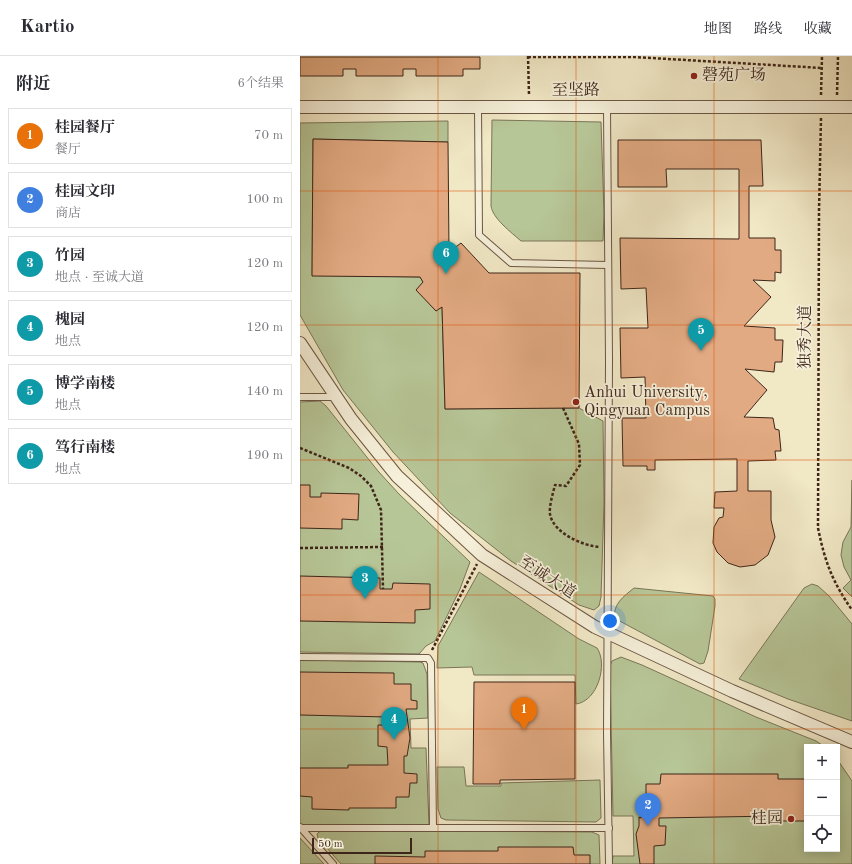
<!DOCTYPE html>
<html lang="zh">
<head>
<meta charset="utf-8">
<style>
  body { margin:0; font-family:"Old Standard TT","Noto Serif SC",serif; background:#f2f2f3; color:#2b2b33 }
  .controls { position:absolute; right:12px; bottom:12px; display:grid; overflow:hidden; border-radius:0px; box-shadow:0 2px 10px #0003 }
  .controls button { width:36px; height:36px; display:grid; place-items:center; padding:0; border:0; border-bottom:1px solid #e1e1e2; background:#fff; color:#2b2b33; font:20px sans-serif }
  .scale { position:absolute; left:12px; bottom:10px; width:100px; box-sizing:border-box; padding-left:4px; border:2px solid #3e2519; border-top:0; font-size:11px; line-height:14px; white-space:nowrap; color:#3e2519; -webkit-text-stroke:3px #f6f0da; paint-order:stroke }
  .you { position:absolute; left:310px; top:565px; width:14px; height:14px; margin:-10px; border:3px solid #fff; border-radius:50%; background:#1a73e8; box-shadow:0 0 0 6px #1a73e833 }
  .badge { display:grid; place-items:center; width:26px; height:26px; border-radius:50%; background:#8f2418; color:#fff; font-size:13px; font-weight:700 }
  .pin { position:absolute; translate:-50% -33px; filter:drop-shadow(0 1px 2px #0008) }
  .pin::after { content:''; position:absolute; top:21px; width:14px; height:12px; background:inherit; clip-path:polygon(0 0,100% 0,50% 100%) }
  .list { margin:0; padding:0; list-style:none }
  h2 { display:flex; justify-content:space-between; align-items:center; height:52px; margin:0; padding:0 16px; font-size:17px }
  h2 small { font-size:13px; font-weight:400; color:#7c7c81 }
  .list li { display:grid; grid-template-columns:26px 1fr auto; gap:12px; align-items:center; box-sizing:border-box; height:56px; margin:0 8px 8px; padding:0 8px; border:1px solid #e1e1e2; border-radius:0px }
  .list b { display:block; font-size:15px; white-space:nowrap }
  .list p { margin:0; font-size:13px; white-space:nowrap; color:#7c7c81 }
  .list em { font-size:13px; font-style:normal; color:#7c7c81 }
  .icon { flex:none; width:22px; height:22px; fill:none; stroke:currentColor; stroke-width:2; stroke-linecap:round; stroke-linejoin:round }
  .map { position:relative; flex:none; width:552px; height:808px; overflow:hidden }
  header { display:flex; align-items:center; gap:24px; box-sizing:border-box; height:56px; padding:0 20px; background:#fff; border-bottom:1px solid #e1e1e2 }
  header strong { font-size:19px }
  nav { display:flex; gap:22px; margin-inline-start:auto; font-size:14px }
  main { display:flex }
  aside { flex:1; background:#fff }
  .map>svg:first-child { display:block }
  .green { fill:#b7c697; stroke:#7a7658 }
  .building { fill:#e2aa82; stroke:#3e2519 }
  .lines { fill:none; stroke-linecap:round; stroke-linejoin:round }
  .service-casing { stroke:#6b5644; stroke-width:8 }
  .minor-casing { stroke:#6b5644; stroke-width:14 }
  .path { stroke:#3e2519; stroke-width:2.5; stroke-dasharray:3 2; stroke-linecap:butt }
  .service { stroke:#f6f0da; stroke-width:6 }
  .minor { stroke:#f6f0da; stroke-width:12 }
  .grid { fill:none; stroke:#e0560d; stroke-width:1; stroke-opacity:0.55 }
  .poi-dot { fill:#8f2418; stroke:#f6f0da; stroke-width:1.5 }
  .labels { text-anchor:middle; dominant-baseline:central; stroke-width:3.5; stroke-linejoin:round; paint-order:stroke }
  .poi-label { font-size:16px; fill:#3e2519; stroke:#f6f0da; text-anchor:start }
  .street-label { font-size:16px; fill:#3e2519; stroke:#f6f0da }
</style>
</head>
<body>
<header>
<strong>Kartio</strong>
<nav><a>地图</a><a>路线</a><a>收藏</a></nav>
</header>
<main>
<aside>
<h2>附近<small>6个结果</small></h2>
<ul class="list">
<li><span class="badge" style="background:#e8710a">1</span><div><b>桂园餐厅</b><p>餐厅</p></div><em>70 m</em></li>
<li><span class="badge" style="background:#3f7fe0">2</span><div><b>桂园文印</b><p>商店</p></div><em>100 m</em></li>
<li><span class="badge" style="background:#0f9aa8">3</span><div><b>竹园</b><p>地点 · 至诚大道</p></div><em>120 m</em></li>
<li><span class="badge" style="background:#0f9aa8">4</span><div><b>槐园</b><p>地点</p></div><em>120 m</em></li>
<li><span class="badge" style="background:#0f9aa8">5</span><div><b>博学南楼</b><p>地点</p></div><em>140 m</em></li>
<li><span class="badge" style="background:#0f9aa8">6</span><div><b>笃行南楼</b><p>地点</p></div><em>190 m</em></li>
</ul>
</aside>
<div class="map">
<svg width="552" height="808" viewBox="0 0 552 808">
  <rect width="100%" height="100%" fill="#f1e8c6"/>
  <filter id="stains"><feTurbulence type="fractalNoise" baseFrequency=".005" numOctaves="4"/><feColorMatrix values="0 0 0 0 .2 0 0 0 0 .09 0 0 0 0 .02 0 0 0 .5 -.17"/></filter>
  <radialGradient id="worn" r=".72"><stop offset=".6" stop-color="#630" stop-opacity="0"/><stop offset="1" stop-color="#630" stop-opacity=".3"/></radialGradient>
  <g class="green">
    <path d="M192,64L301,66L304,158L303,185H221C211,176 193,163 191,150Z"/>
    <path d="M148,65V86L13,83L12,219L120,221L123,226L117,234L136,255L142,251L145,353L279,352L303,365L304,447L301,541L299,550L294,554L279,549L211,505L150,457L93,396L43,334L0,259V67Z"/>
    <path d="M20,345L26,350L78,415L99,438L170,506L160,533L135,585L126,590L119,598L0,596V346Z"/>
    <path d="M552,424V541L543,532L551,524L544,511L541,499L543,486L551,471Z"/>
    <path d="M179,516L279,583L297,592C308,608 298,645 276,648L275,619H174L172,611L137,612L138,590Z"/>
    <path d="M512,528L518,530L529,540L552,568V665L488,643L439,623L504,532Z"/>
    <path d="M334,532L413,540L415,543V550L408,595L404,607L400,608L314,562C314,547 323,541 334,532Z"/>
    <path d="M321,601L342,609L456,661L516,685L525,691H507V793H537V703L552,725V808H312L313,800H334L333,760H313L310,610L312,605Z"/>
    <path d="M0,604L120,606L123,607L127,618L128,662L110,663L111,692H126L129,769H2L0,767Z"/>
    <path d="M137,711H164L166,730H201V727L300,724L301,762L296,766L146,764L141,762L138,753Z"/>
    <path d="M25,774L292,776L299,779L300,808H41L18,782L17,778L19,776Z"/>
    <path d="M0,782L24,808H0Z"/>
  </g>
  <g class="building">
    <path d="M0,1H180V13H163V20H116V13H103V20H56V13H43V20H0Z"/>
    <path d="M13,83L148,86L149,196L161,187L189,217H280L279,352L145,353L142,251L136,255L116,234L123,226L120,221L12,220Z"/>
    <path d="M318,84H461L463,130H449V182H475V194H481V217L475,216V225L453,224L471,241L444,270L475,272V284H483L482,306H475L474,316L445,313L467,334L444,361L473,362L475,373L479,374L481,395H475L476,404L448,405V435H471V464L475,481L468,499L455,509L440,511L428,507L417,496L413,487L414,471L419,462L423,461L424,452H414L415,436L437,435V403L355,404V414H347V410H323L322,362H346L345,321L321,322L320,272H348L346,232L321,233L320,182L439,183V113H366L367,131H318Z"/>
    <path d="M0,429H10V441H21V437L59,438L58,464L42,463V473L0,472Z"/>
    <path d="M0,520L80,522V533H92L93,527L130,528V553L115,554V567L0,565Z"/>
    <path d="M0,616L94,617V628H111V644L117,645V653H106L110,682L107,700H104V717L117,718V727H110L109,741H96V752H49V754L12,753V741L0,740V712H48V709H88L87,691L78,690V669H88V661L0,659Z"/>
    <path d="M174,626H275V723L200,724V728H173Z"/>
    <path d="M361,718H478V723H507V765H476V760L359,762V770H366L365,789L354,790V808H340L336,778L339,770V761L341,762V759L338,748L346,745V728H360Z"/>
    <path d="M198,791H273L274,799H290V808H75V800L125,801V795H198Z"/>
  </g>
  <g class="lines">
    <defs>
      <g id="service">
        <path d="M178,50L179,179L211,207L308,209"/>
        <path d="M307,51L309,304L307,676L309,808"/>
        <path d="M0,341H35"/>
        <path d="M0,601L128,602L131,607L133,772"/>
        <path d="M0,771L33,808"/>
        <path d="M1,772H309"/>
      </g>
      <g id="minor">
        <path d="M0,51H552"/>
        <path d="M0,287L51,363L97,420L182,499L295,571L432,635L552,686"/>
      </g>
    </defs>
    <use href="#service" class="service-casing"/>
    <use href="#minor" class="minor-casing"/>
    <g class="path">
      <path d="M228,0L229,39"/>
      <path d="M228,1H334L522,12"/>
      <path d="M521,39L522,0"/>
      <path d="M537,39L538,0"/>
      <path d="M521,62L519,155L518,472C525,506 532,525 552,554"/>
      <path d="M263,352L279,388L280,409L266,430L255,429C253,437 249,450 250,458C253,477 283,490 300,491"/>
      <path d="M0,392L49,412L61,420L71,430L81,454L83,533"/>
      <path d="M0,492L83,491"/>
      <path d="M132,594L177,508"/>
    </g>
    <use href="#service" class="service"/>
    <use href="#minor" class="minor"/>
  </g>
  <path class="grid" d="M138,0V808M276,0V808M414,0V808M0,135H552M0,269H552M0,404H552M0,539H552M0,673H552"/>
  <g class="poi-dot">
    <circle cx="394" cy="20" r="4"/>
    <circle cx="276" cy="346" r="4"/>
    <circle cx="491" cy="763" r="4"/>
  </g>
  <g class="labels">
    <g class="poi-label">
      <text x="402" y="20">磬苑广场</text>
      <text x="284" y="337">Anhui University,<tspan x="284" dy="18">Qingyuan Campus</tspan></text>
      <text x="483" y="763" text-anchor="end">桂园</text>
    </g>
    <g class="street-label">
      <text x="276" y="35">至坚路</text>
      <text transform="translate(506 281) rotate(-90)">独秀大道</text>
      <text transform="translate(247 522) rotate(33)">至诚大道</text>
    </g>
  </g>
  <rect width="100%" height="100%" filter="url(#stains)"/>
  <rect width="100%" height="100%" fill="url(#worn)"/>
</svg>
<div class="controls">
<button>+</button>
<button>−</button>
<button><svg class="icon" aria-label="locate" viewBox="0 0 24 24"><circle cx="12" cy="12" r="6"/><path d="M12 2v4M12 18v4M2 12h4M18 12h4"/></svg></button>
</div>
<div class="scale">50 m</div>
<div class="you"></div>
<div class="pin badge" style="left:224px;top:674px;background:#e8710a">1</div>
<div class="pin badge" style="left:348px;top:770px;background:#3f7fe0">2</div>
<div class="pin badge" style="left:65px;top:543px;background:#0f9aa8">3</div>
<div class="pin badge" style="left:94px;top:684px;background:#0f9aa8">4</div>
<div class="pin badge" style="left:401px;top:295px;background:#0f9aa8">5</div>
<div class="pin badge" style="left:146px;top:218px;background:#0f9aa8">6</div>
</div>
</main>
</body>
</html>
